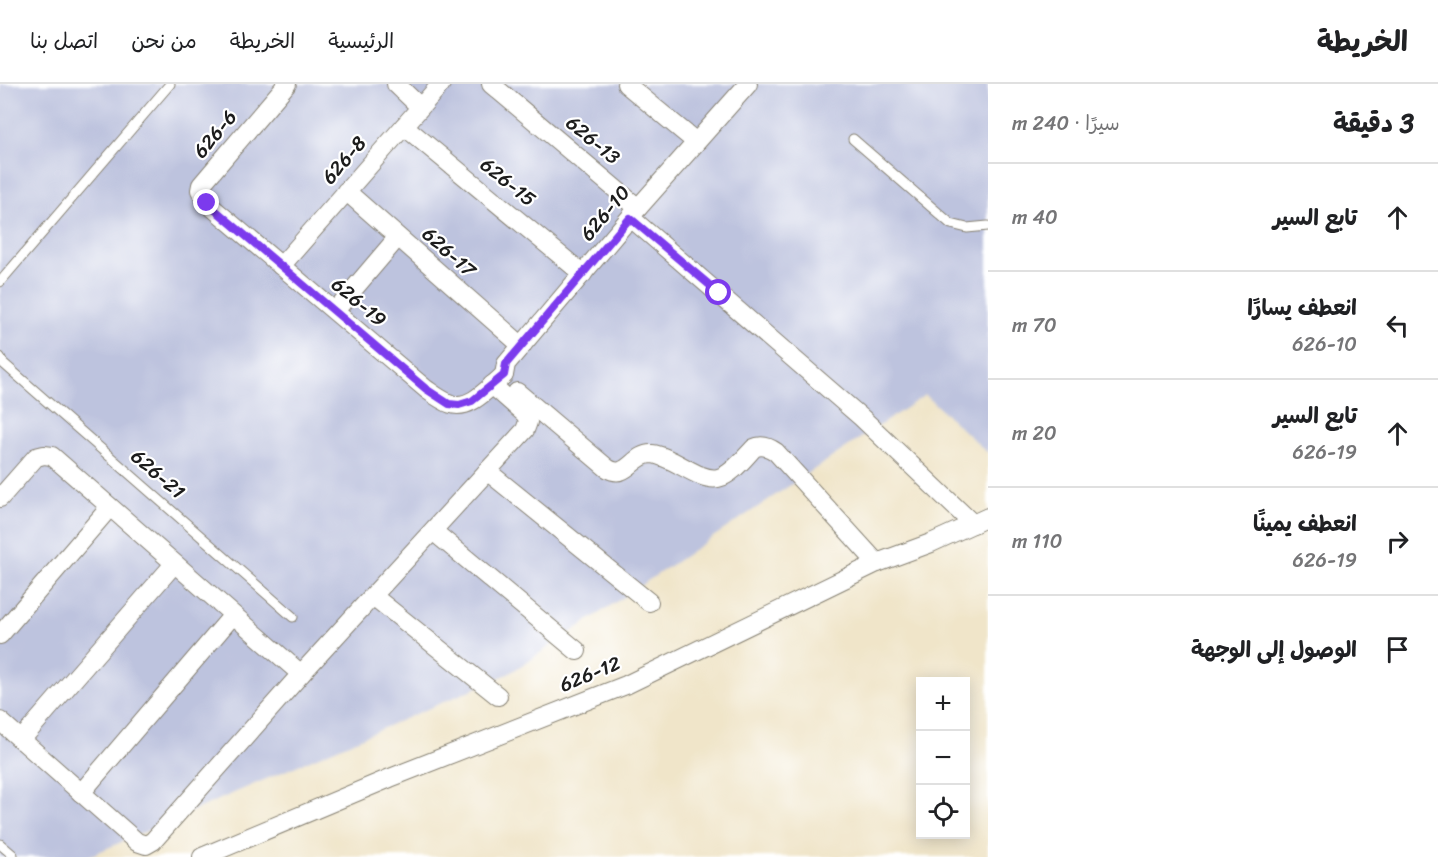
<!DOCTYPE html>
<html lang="ar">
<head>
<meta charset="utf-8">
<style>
  body { margin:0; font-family:Sriracha,"Playpen Sans Arabic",sans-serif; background:#f2f2f2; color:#202124; direction:rtl }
  .controls { position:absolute; right:18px; bottom:18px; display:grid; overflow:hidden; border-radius:0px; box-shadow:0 3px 15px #0003 }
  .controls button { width:54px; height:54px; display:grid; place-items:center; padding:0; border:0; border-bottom:2px solid #e0e0e0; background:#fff; color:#202124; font:30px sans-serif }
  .stop { position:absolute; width:18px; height:18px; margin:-14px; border:4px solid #7c3aed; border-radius:50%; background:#fff }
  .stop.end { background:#7c3aed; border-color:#fff; box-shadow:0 2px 6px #0008 }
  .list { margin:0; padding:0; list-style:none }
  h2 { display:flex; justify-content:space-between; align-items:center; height:78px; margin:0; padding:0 24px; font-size:26px }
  h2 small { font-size:20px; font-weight:400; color:#757577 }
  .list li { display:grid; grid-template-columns:39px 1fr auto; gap:18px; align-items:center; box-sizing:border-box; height:108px; padding:0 24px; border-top:2px solid #e0e0e0 }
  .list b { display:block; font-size:22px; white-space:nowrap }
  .list p { margin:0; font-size:20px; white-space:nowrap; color:#757577 }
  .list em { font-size:20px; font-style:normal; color:#757577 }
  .icon { flex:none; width:33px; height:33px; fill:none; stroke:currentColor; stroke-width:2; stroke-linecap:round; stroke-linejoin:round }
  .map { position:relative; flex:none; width:988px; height:773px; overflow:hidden; direction:ltr }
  header { display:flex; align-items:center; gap:36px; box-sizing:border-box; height:84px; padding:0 30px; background:#fff; border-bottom:2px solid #e0e0e0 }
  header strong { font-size:28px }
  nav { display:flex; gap:33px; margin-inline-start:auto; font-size:21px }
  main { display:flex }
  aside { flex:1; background:#fff }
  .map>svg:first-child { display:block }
  .industrial { fill:#bdc3de }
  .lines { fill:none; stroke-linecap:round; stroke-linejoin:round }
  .lane-casing { stroke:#868072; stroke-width:11 }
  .street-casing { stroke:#868072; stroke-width:20 }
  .lane { stroke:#fff; stroke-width:9 }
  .street { stroke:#fff; stroke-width:18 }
  .route { stroke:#7c3aed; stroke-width:8 }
  .labels { text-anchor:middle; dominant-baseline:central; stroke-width:4.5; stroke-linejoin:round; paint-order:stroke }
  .street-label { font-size:20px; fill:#1c1c1c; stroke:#fff }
</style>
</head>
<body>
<header>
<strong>الخريطة</strong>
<nav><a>الرئيسية</a><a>الخريطة</a><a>من نحن</a><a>اتصل بنا</a></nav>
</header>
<main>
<aside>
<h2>3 دقيقة<small>سيرًا · 240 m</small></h2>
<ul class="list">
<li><svg class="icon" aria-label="ahead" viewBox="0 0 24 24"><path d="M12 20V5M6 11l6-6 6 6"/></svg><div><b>تابع السير</b></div><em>40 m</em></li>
<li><svg class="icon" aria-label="left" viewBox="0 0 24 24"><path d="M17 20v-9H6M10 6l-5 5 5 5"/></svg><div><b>انعطف يسارًا</b><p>626-10</p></div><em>70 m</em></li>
<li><svg class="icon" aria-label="ahead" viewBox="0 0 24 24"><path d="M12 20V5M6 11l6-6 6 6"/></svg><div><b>تابع السير</b><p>626-19</p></div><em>20 m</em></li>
<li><svg class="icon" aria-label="right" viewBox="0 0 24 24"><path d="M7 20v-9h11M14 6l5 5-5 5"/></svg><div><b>انعطف يمينًا</b><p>626-19</p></div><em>110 m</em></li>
<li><svg class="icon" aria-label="arrive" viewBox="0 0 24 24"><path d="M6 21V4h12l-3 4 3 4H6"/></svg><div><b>الوصول إلى الوجهة</b></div></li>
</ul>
</aside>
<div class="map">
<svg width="988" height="773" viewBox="0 0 988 773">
  <rect width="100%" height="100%" fill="#fff"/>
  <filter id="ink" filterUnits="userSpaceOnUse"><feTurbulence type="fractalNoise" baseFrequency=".0167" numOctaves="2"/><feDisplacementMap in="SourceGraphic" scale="12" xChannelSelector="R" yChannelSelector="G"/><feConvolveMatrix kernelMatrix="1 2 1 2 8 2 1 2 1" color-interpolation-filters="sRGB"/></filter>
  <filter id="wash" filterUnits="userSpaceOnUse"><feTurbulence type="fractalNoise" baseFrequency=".008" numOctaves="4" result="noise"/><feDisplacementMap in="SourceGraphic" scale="24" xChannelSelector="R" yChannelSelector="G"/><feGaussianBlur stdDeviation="1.35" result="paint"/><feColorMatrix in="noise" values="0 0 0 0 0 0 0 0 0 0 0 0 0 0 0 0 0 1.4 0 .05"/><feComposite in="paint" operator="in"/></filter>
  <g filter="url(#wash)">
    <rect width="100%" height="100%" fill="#f0e5c9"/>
    <path class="industrial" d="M0,0H988V369L925,311L510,589L87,773H0Z"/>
  </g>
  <g filter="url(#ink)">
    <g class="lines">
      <defs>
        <g id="lane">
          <path d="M853,55L951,140L967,144L988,142"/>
          <path d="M0,198L170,0"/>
          <path d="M0,273L3,279L293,533"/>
          <path d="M0,760L13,771"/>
        </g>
        <g id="street">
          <path d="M287,0L201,101L200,106L207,119L426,305C433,310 442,317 451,320C471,326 489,303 504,291"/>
          <path d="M396,0L420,23"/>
          <path d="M491,0L638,124"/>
          <path d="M626,0L696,58"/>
          <path d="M404,42L583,190"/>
          <path d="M346,107L522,262"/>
          <path d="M631,134L862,334L973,440"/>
          <path d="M281,182L441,0"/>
          <path d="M335,227L398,153"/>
          <path d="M504,291L506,280L638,124L748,0"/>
          <path d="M517,308L607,384C627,397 633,369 652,370C673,372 699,398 718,394C732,391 745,373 754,364C762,360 769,363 776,368L877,479"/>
          <path d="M487,387L649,518"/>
          <path d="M0,414L36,373L44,371L52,372L301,590"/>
          <path d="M433,447L577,567"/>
          <path d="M373,512L498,612"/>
          <path d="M0,551L110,423"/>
          <path d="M0,637L137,758L146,761L153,757L301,590L525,346L528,338L526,331L492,301"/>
          <path d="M21,656L174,480"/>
          <path d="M81,709L233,531"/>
          <path d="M202,773L390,694L626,601L877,479L931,459L988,433"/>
        </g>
      </defs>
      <use href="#lane" class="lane-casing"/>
      <use href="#street" class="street-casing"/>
      <use href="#lane" class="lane"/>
      <use href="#street" class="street"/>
    </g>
  </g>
  <g class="lines" filter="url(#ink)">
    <path class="route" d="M207,119L426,305L449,320L459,321L472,317L504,291L506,280L630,134L719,209"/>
  </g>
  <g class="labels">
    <g class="street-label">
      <text transform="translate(215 50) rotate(-50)">626-6</text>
      <text transform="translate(593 56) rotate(40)">626-13</text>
      <text transform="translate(344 76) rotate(-49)">626-8</text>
      <text transform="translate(508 98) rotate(39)">626-15</text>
      <text transform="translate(605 129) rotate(-50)">626-10</text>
      <text transform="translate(449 168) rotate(42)">626-17</text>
      <text transform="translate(359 218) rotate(40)">626-19</text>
      <text transform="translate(158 390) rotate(41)">626-21</text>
      <text transform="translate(590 590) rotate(-22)">626-12</text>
    </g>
  </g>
</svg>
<div class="controls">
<button>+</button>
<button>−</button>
<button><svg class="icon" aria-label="locate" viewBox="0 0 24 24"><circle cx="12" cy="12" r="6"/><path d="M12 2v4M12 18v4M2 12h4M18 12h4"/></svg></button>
</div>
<div class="stop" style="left:719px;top:209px"></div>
<div class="stop end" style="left:207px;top:119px"></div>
</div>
</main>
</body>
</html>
